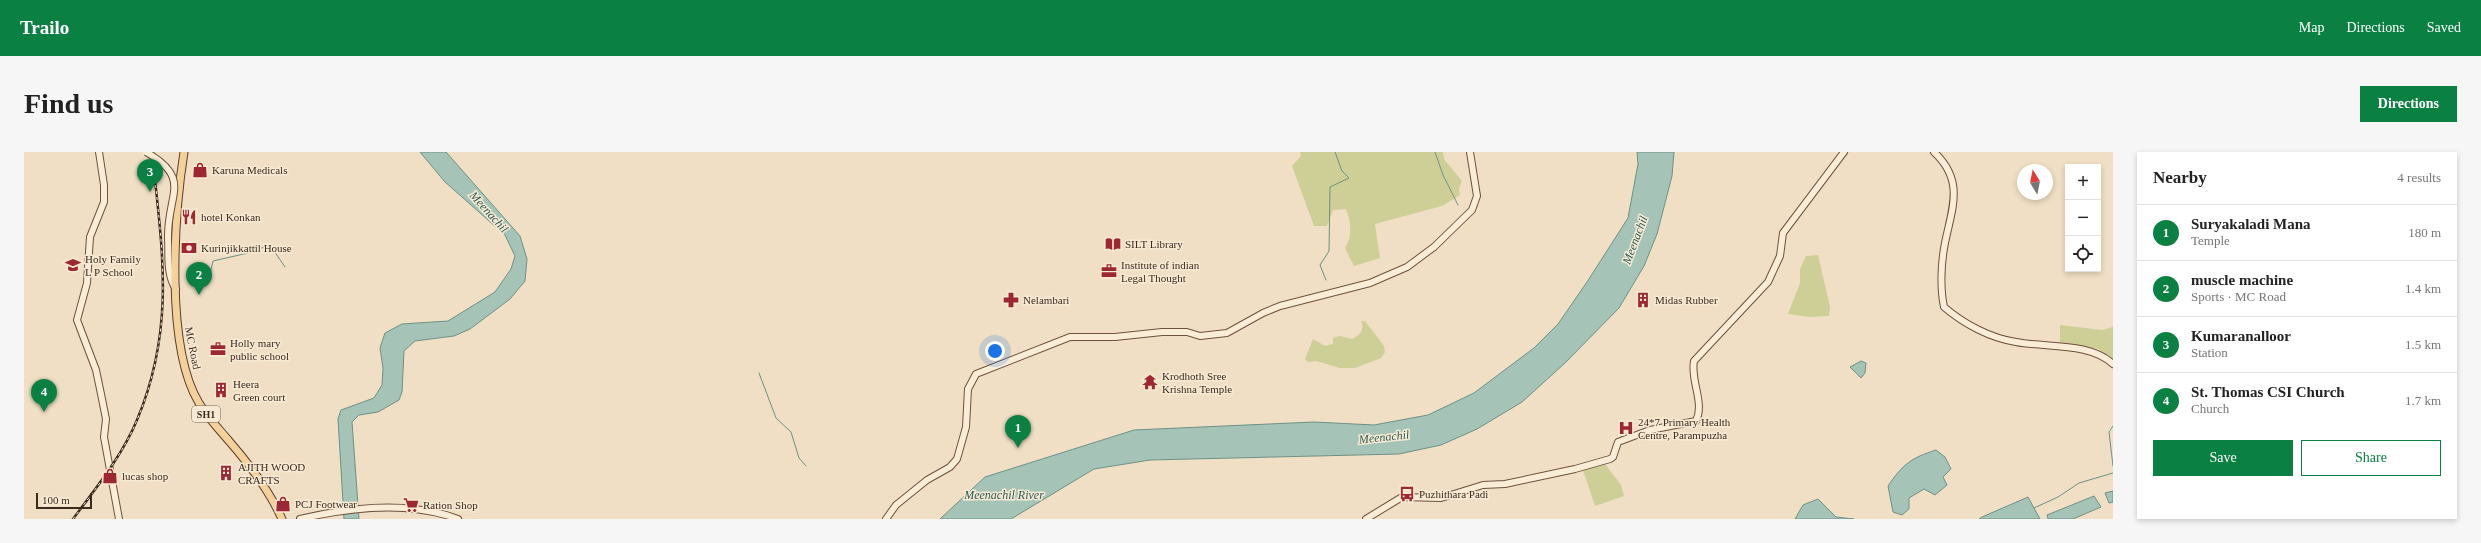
<!DOCTYPE html>
<html lang="en">
<head>
<meta charset="utf-8">
<style>
  body { margin:0; font-family:Georgia,serif; background:#f6f6f6; color:#222 }
  .controls { position:absolute; right:12px; top:12px; display:grid; overflow:hidden; border-radius:0px; box-shadow:0 2px 6px #0003 }
  .controls button { width:36px; height:36px; display:grid; place-items:center; padding:0; border:0; border-bottom:1px solid #e0e0e0; background:#fff; color:#222; font:20px sans-serif }
  .compass { position:absolute; left:1993px; top:12px; width:36px; height:36px; border-radius:50%; background:#fff; box-shadow:0 2px 6px #0003; rotate:350deg }
  .scale { position:absolute; left:12px; bottom:10px; width:56px; box-sizing:border-box; padding-left:4px; border:2px solid #3b2a1e; border-top:0; font-size:11px; line-height:14px; white-space:nowrap; color:#3b2a1e; -webkit-text-stroke:3px #f7ead4; paint-order:stroke }
  .you { position:absolute; left:971px; top:199px; width:14px; height:14px; margin:-10px; border:3px solid #fff; border-radius:50%; background:#1a73e8; box-shadow:0 0 0 6px #1a73e833 }
  .badge { display:grid; place-items:center; width:26px; height:26px; border-radius:50%; background:#0b8043; color:#fff; font-size:13px; font-weight:700 }
  .pin { position:absolute; translate:-50% -33px; filter:drop-shadow(0 1px 2px #0008) }
  .pin::after { content:''; position:absolute; top:21px; width:14px; height:12px; background:inherit; clip-path:polygon(0 0,100% 0,50% 100%) }
  .list { margin:0; padding:0; list-style:none }
  h2 { display:flex; justify-content:space-between; align-items:center; height:52px; margin:0; padding:0 16px; font-size:17px }
  h2 small { font-size:13px; font-weight:400; color:#767676 }
  .list li { display:grid; grid-template-columns:26px 1fr auto; gap:12px; align-items:center; box-sizing:border-box; height:56px; padding:0 16px; border-top:1px solid #e0e0e0 }
  .list b { display:block; font-size:15px; white-space:nowrap }
  .list p { margin:0; font-size:13px; white-space:nowrap; color:#767676 }
  .list em { font-size:13px; font-style:normal; color:#767676 }
  .actions { display:flex; gap:8px; padding:12px 16px }
  .actions a { flex:1; padding:9px 0; border:1px solid #0b8043; border-radius:0px; text-align:center; font-size:14px; color:#0b8043 }
  .actions .main { background:#0b8043; color:#fff }
  .icon { flex:none; width:22px; height:22px; fill:none; stroke:currentColor; stroke-width:2; stroke-linecap:round; stroke-linejoin:round }
  .map { position:relative; flex:none; width:2089px; height:367px; overflow:hidden; border-radius:0px }
  header { display:flex; align-items:center; gap:24px; box-sizing:border-box; height:56px; padding:0 20px; background:#0b8043; color:#fff }
  header strong { font-size:19px }
  nav { display:flex; gap:22px; margin-inline-start:auto; font-size:14px }
  .intro { display:flex; align-items:center; justify-content:space-between; box-sizing:border-box; height:96px; padding:0 24px }
  h1 { margin:0; font-size:28px }
  .button { padding:10px 18px; border-radius:0px; background:#0b8043; color:#fff; font-size:14px; font-weight:700 }
  main { display:flex; gap:24px; padding:0 24px }
  aside { flex:1; background:#fff; border-radius:0px; box-shadow:0 2px 6px #0003 }
  .map>svg:first-child { display:block }
  .green { fill:#cdcf97 }
  .water { fill:#a6c3b8; stroke:#6c9285 }
  .lines { fill:none; stroke-linecap:round; stroke-linejoin:round }
  .stream { stroke:#6c9285; stroke-width:1 }
  .secondary-casing { stroke:#6d513d; stroke-width:8 }
  .primary-casing { stroke:#593e2e; stroke-width:9 }
  .secondary { stroke:#faedd8; stroke-width:6 }
  .primary { stroke:#f4d19b; stroke-width:7 }
  .rail-casing { stroke:#3b2a1e; stroke-width:2.5 }
  .rail { stroke:#f7ead4; stroke-width:1; stroke-dasharray:3; stroke-linecap:butt }
  .secondary-bridge-casing { stroke:#6d513d; stroke-width:8; stroke-linecap:butt }
  .secondary-bridge { stroke:#faedd8; stroke-width:6 }
  .labels { text-anchor:middle; dominant-baseline:central; stroke-width:3; stroke-linejoin:round; paint-order:stroke }
  .shield { fill:#f7ead4; stroke:#736455; stroke-width:1 }
  .shield-label { font-size:10px; font-weight:bold; fill:#3b2a1e }
  .poi-label { font-size:11px; fill:#3b2a1e; stroke:#f7ead4; text-anchor:start }
  .street-label { font-size:11px; fill:#3b2a1e; stroke:#f7ead4 }
  .water-label { font-size:12px; font-style:italic; fill:#2d5b54; stroke:#f7ead4 }
</style>
</head>
<body>
<header>
<strong>Trailo</strong>
<nav><a>Map</a><a>Directions</a><a>Saved</a></nav>
</header>
<div class="intro"><h1>Find us</h1><a class="button">Directions</a></div>
<main>
<div class="map">
<svg width="2089" height="367" viewBox="0 0 2089 367">
  <rect width="100%" height="100%" fill="#f0dfc4"/>
  <g class="green">
    <path d="M1276,0H1419L1420,7L1438,29L1435,36L1436,43L1418,54L1351,72L1356,106L1330,114L1321,96C1329,83 1327,70 1322,57L1309,58L1303,74H1290L1268,14L1277,4Z"/>
    <path d="M1794,103L1806,155L1805,164L1785,165L1764,162L1776,131V117L1782,104Z"/>
    <path d="M1337,169H1341L1360,194L1361,200L1357,206L1331,216H1316L1292,209L1284,210L1281,207L1289,187L1301,194L1309,192V186L1316,184L1328,187C1336,183 1341,178 1337,169Z"/>
    <path d="M2036,173L2078,178L2089,175V207L2074,197L2036,191Z"/>
    <path d="M1581,312L1597,333L1600,344L1571,354L1559,318Z"/>
  </g>
  <g class="water">
    <path d="M396,0H422L496,84L503,107L501,129L486,147L446,177L430,184L391,189L380,199L378,240L375,248L354,260L335,263L328,270L335,367H320L314,267L317,258L350,246L358,233L359,216L356,196L361,181L378,172L424,169L471,140L487,117L491,104L481,83L421,30Z"/>
    <path d="M1613,0H1650L1648,24L1633,82L1620,114L1595,156L1541,211L1498,250L1453,277L1417,293L1375,302L1126,308L1070,317L987,367H916L961,325L1110,278L1290,270L1350,273L1404,263L1450,241L1510,196L1534,172L1563,130L1604,66L1614,12Z"/>
    <path d="M1837,209L1842,211L1841,221L1837,226L1826,215Z"/>
    <path d="M1912,298L1921,305L1927,317L1919,325L1923,333L1911,343L1900,337L1885,346V357L1878,363L1869,360L1864,334C1879,312 1887,306 1912,298Z"/>
    <path d="M2089,339V350L2085,351L2081,341Z"/>
    <path d="M2070,344L2077,355L2049,367H2024L2023,363Z"/>
    <path d="M2004,345L2016,367H1955L1958,365Z"/>
    <path d="M1794,347L1812,365L1830,367H1771L1779,353Z"/>
  </g>
  <g class="lines">
    <g class="stream">
      <path d="M1411,0L1419,23L1434,53"/>
      <path d="M1302,128L1296,113L1305,99L1306,35L1325,26L1318,19L1311,0"/>
      <path d="M182,130L185,127L189,109L224,101L246,93L261,115"/>
      <path d="M735,221L752,266L767,280L775,306L782,314"/>
      <path d="M2089,274L2085,280L2089,314"/>
      <path d="M2010,356L2034,345L2055,331L2089,321"/>
    </g>
    <defs>
      <g id="secondary">
        <path d="M75,0L80,33V50L66,85L63,131L53,168L72,218L77,242L82,267L80,285L95,367"/>
        <path d="M1910,0C1941,29 1928,56 1921,91C1917,111 1916,136 1920,155C1940,172 1966,186 1992,190C2023,196 2065,190 2089,212"/>
        <path d="M144,86C145,102 142,123 152,137"/>
        <path d="M276,367C326,355 384,348 434,367"/>
        <path d="M862,367L872,353L903,328L926,315L933,307L942,275L944,237L952,222L1046,185H1091L1138,180H1163L1176,184L1203,181L1239,161L1256,154L1346,131L1383,115L1410,95L1448,58L1453,44L1446,0"/>
        <path d="M1342,367L1378,345L1417,346L1459,333L1481,332L1551,317L1586,307L1589,305L1594,290L1626,278L1672,269C1681,251 1666,228 1670,209L1744,130L1756,104L1759,81L1820,0"/>
      </g>
      <path id="primary" d="M160,0C150,64 141,195 175,251C183,265 195,277 205,289C226,313 245,338 258,367"/>
    </defs>
    <use href="#secondary" class="secondary-casing"/>
    <use href="#primary" class="primary-casing"/>
    <use href="#secondary" class="secondary"/>
    <use href="#primary" class="primary"/>
    <defs>
      <path id="rail" d="M49,367C72,336 98,304 113,268C152,175 138,97 128,0"/>
    </defs>
    <use href="#rail" class="rail-casing"/>
    <use href="#rail" class="rail"/>
    <defs>
      <path id="secondary-bridge" d="M122,0C169,27 143,42 144,86"/>
    </defs>
    <use href="#secondary-bridge" class="secondary-bridge-casing"/>
    <use href="#secondary-bridge" class="secondary-bridge"/>
  </g>
  <defs>
    <symbol id="shop-bare" viewBox="-9 -9 18 18"><path d="M-5-2.5h2.3a2.7 3.5 0 0 1 5.4 0H5L5.5 6h-11ZM-1.5-2.5h3a1.5 2.3 0 0 0-3 0Z" fill="#9d2732" stroke="#f7ead4" stroke-width="2.5" paint-order="stroke"/></symbol>
    <symbol id="restaurant-bare" viewBox="-9 -9 18 18"><path d="M-5-6h1v4h1v-4h1v4h1v-4h1v5L-1.5 .5V6h-2V.5L-5-1ZM5-6V6H3V1.5H1.5Q1.5-4 5-6Z" fill="#9d2732" stroke="#f7ead4" stroke-width="2.5" paint-order="stroke"/></symbol>
    <symbol id="library-bare" viewBox="-9 -9 18 18"><path d="M-6-4Q-3-5.5-.7-3.5V5Q-3 3-6 4ZM6-4Q3-5.5 .7-3.5V5Q3 3 6 4Z" fill="#9d2732" stroke="#f7ead4" stroke-width="2.5" paint-order="stroke"/></symbol>
    <symbol id="bank-bare" viewBox="-9 -9 18 18"><path d="M-6-4H6V4H-6ZM0-2.3a2.3 2.3 0 1 0 0 4.6a2.3 2.3 0 1 0 0-4.6Z" fill="#9d2732" stroke="#f7ead4" stroke-width="2.5" paint-order="stroke"/></symbol>
    <symbol id="school-bare" viewBox="-9 -9 18 18"><path d="M0-5L7-2L0 1L-7-2ZM-4 1L0 2.5L4 1V4Q0 6-4 4Z" fill="#9d2732" stroke="#f7ead4" stroke-width="2.5" paint-order="stroke"/></symbol>
    <symbol id="office-bare" viewBox="-9 -9 18 18"><path d="M-6-3h4V-5.5h4V-3h4V5H-6ZM-1-4.5V-3h2v-1.5ZM-6 0V1H6V0Z" fill="#9d2732" stroke="#f7ead4" stroke-width="2.5" paint-order="stroke"/></symbol>
    <symbol id="pharmacy-bare" viewBox="-9 -9 18 18"><path d="M-2-6h4v4h4v4h-4v4h-4v-4h-4v-4h4Z" fill="#9d2732" stroke="#f7ead4" stroke-width="2.5" paint-order="stroke"/></symbol>
    <symbol id="building-bare" viewBox="-9 -9 18 18"><path d="M-4-6H4V6H1V3H-1V6H-4ZM-2.5-4.3h1.7v1.8h-1.7ZM.8-4.3h1.7v1.8H.8ZM-2.5-1h1.7V.8h-1.7ZM.8-1h1.7V.8H.8Z" fill="#9d2732" stroke="#f7ead4" stroke-width="2.5" paint-order="stroke"/></symbol>
    <symbol id="temple-bare" viewBox="-9 -9 18 18"><path d="M0-6L5-2H3V0L6.5 2.5H4V6H1.5V3h-3V6H-4V2.5H-6.5L-3 0V-2H-5Z" fill="#9d2732" stroke="#f7ead4" stroke-width="2.5" paint-order="stroke"/></symbol>
    <symbol id="hospital-bare" viewBox="-9 -9 18 18"><path d="M-5-5h3v3.5h4V-5h3V5h-3V1.5h-4V5h-3Z" fill="#9d2732" stroke="#f7ead4" stroke-width="2.5" paint-order="stroke"/></symbol>
    <symbol id="bus-bare" viewBox="-9 -9 18 18"><path d="M-5-6H5V4H4V6H2V4H-2V6H-4V4H-5ZM-3.5-4V0h7V-4ZM-3.5 1.2v1.5H-2V1.2ZM2 1.2v1.5H3.5V1.2Z" fill="#9d2732" stroke="#f7ead4" stroke-width="2.5" paint-order="stroke"/></symbol>
    <symbol id="supermarket-bare" viewBox="-9 -9 18 18"><path d="M-6-5.5h2.5l.6 2H6L4.5 2H-2.5L-4.4-4H-6ZM-1.5 3.2a1.3 1.3 0 1 0 .1 0ZM3 3.2a1.3 1.3 0 1 0 .1 0Z" fill="#9d2732" stroke="#f7ead4" stroke-width="2.5" paint-order="stroke"/></symbol>
  </defs>
  <g fill-rule="evenodd">
    <use href="#shop-bare" x="165" y="7" width="22" height="22"/>
    <use href="#restaurant-bare" x="154" y="54" width="22" height="22"/>
    <use href="#library-bare" x="1078" y="81" width="22" height="22"/>
    <use href="#bank-bare" x="154" y="85" width="22" height="22"/>
    <use href="#school-bare" x="38" y="102" width="22" height="22"/>
    <use href="#office-bare" x="1074" y="108" width="22" height="22"/>
    <use href="#pharmacy-bare" x="976" y="137" width="22" height="22"/>
    <use href="#building-bare" x="1608" y="137" width="22" height="22"/>
    <use href="#office-bare" x="183" y="186" width="22" height="22"/>
    <use href="#temple-bare" x="1115" y="219" width="22" height="22"/>
    <use href="#building-bare" x="186" y="227" width="22" height="22"/>
    <use href="#hospital-bare" x="1591" y="265" width="22" height="22"/>
    <use href="#building-bare" x="191" y="310" width="22" height="22"/>
    <use href="#shop-bare" x="75" y="313" width="22" height="22"/>
    <use href="#bus-bare" x="1372" y="331" width="22" height="22"/>
    <use href="#shop-bare" x="248" y="341" width="22" height="22"/>
    <use href="#supermarket-bare" x="376" y="342" width="22" height="22"/>
  </g>
  <g class="labels">
    <rect class="shield" x="168" y="254" width="28" height="16" rx="3"/>
    <g class="shield-label">
      <text x="182" y="262">SH1</text>
    </g>
    <g class="poi-label">
      <text x="188" y="18">Karuna Medicals</text>
      <text x="177" y="65">hotel Konkan</text>
      <text x="1101" y="92">SILT Library</text>
      <text x="177" y="96">Kurinjikkattil House</text>
      <text x="61" y="107">Holy Family<tspan x="61" dy="13">L P School</tspan></text>
      <text x="1097" y="113">Institute of indian<tspan x="1097" dy="13">Legal Thought</tspan></text>
      <text x="999" y="148">Nelambari</text>
      <text x="1631" y="148">Midas Rubber</text>
      <text x="206" y="191">Holly mary<tspan x="206" dy="13">public school</tspan></text>
      <text x="1138" y="224">Krodhoth Sree<tspan x="1138" dy="13">Krishna Temple</tspan></text>
      <text x="209" y="232">Heera<tspan x="209" dy="13">Green court</tspan></text>
      <text x="1614" y="270">24*7 Primary Health<tspan x="1614" dy="13">Centre, Parampuzha</tspan></text>
      <text x="214" y="315">AJITH WOOD<tspan x="214" dy="13">CRAFTS</tspan></text>
      <text x="98" y="324">lucas shop</text>
      <text x="1395" y="342">Puzhithara Padi</text>
      <text x="271" y="352">PCJ Footwear</text>
      <text x="399" y="353">Ration Shop</text>
    </g>
    <g class="street-label">
      <text transform="translate(169 196) rotate(79)">MC Road</text>
    </g>
    <g class="water-label">
      <text transform="translate(465 60) rotate(48)">Meenachil</text>
      <text transform="translate(1611 88) rotate(-69)">Meenachil</text>
      <text transform="translate(1360 285) rotate(-6)">Meenachil</text>
      <text x="980" y="343">Meenachil River</text>
    </g>
  </g>
</svg>
<div class="controls">
<button>+</button>
<button>−</button>
<button><svg class="icon" aria-label="locate" viewBox="0 0 24 24"><circle cx="12" cy="12" r="6"/><path d="M12 2v4M12 18v4M2 12h4M18 12h4"/></svg></button>
</div>
<svg class="compass" viewBox="-18 -18 36 36"><path d="M0-13l5 13h-10z" fill="#e53935"/><path d="M0 13l5-13h-10z" fill="#767676"/></svg>
<div class="scale">100 m</div>
<div class="you"></div>
<div class="pin badge" style="left:994px;top:296px">1</div>
<div class="pin badge" style="left:175px;top:143px">2</div>
<div class="pin badge" style="left:126px;top:40px">3</div>
<div class="pin badge" style="left:20px;top:260px">4</div>
</div>
<aside>
<h2>Nearby<small>4 results</small></h2>
<ul class="list">
<li><span class="badge">1</span><div><b>Suryakaladi Mana</b><p>Temple</p></div><em>180 m</em></li>
<li><span class="badge">2</span><div><b>muscle machine</b><p>Sports · MC Road</p></div><em>1.4 km</em></li>
<li><span class="badge">3</span><div><b>Kumaranalloor</b><p>Station</p></div><em>1.5 km</em></li>
<li><span class="badge">4</span><div><b>St. Thomas CSI Church</b><p>Church</p></div><em>1.7 km</em></li>
</ul>
<div class="actions"><a class="main">Save</a><a>Share</a></div>
</aside>
</main>
</body>
</html>
